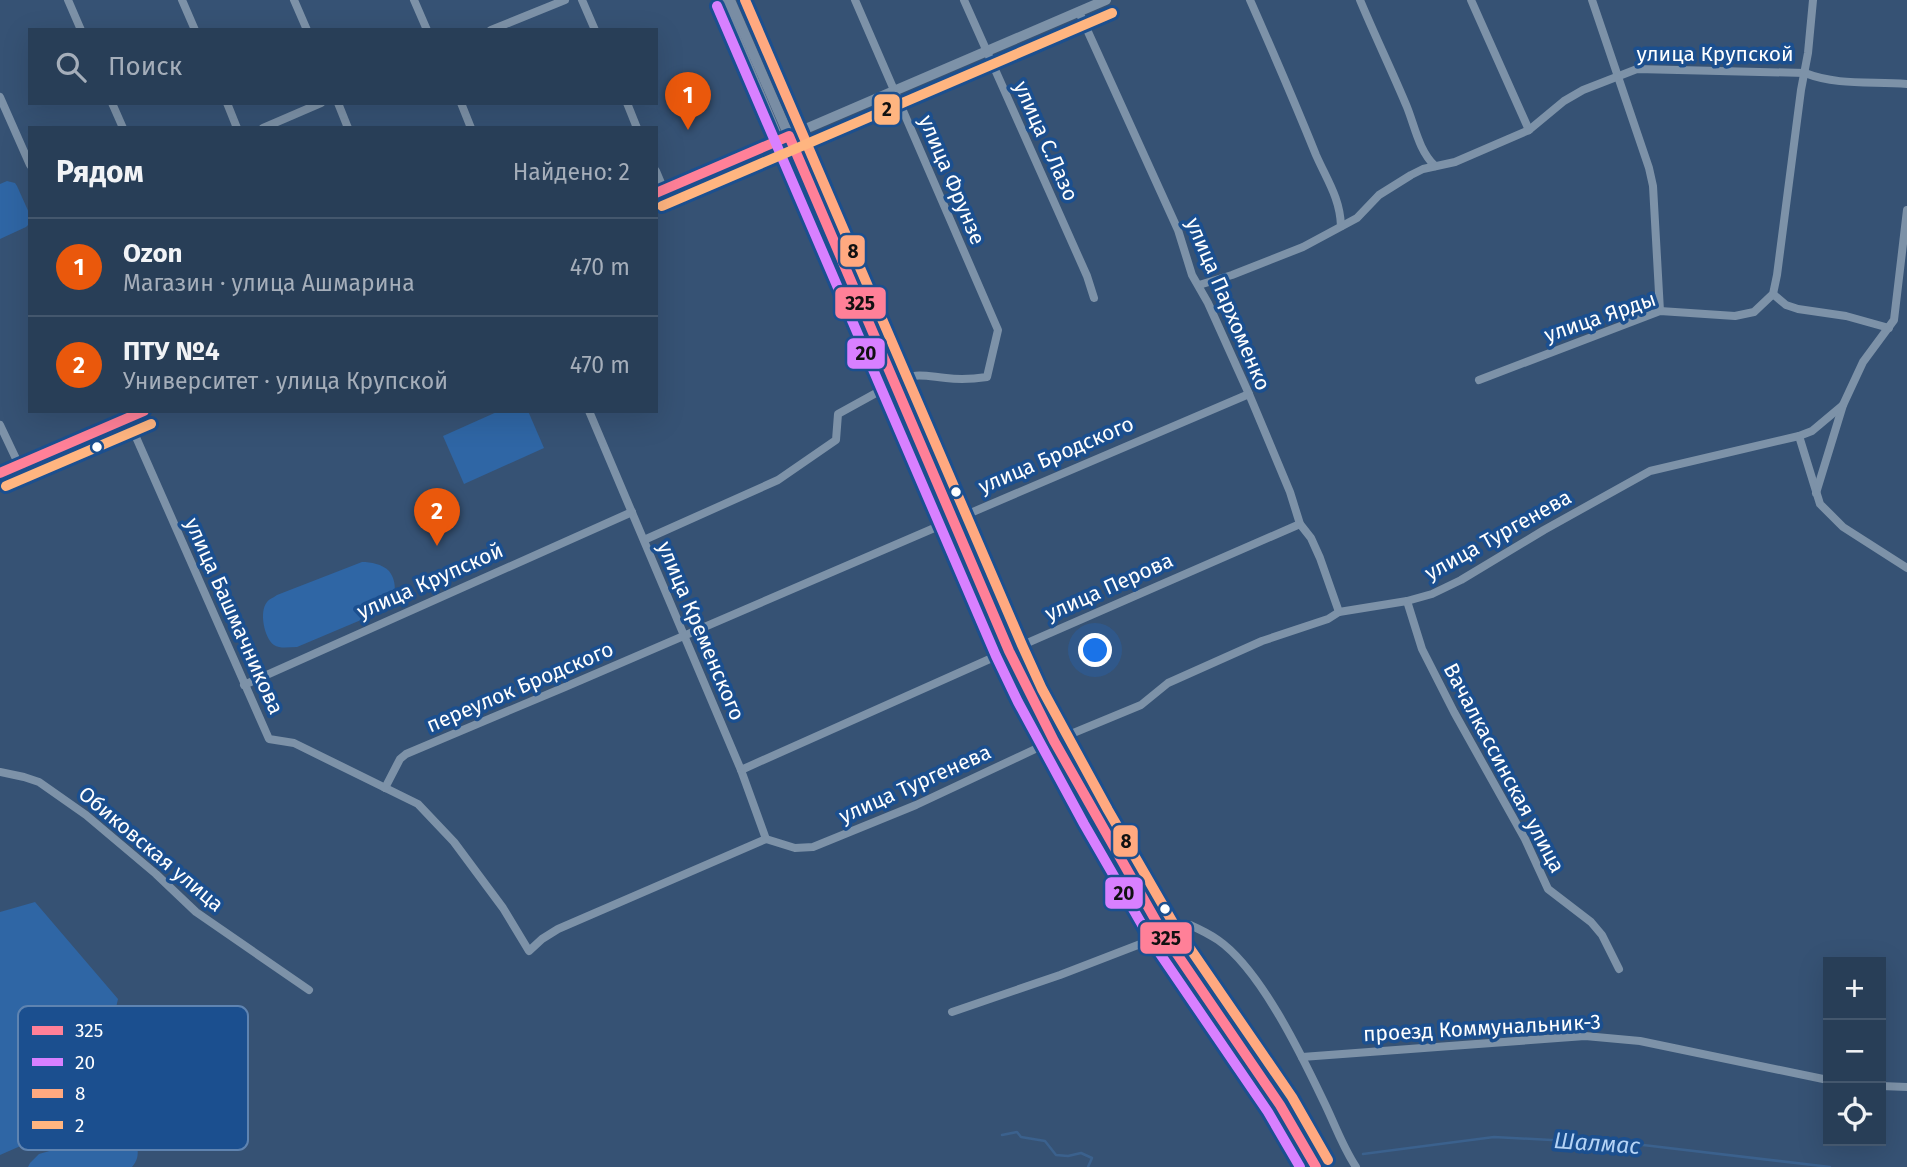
<!DOCTYPE html>
<html lang="ru">
<head>
<meta charset="utf-8">
<style>
  body { margin:0; font-family:"Fira Sans",sans-serif; background:#30455d; color:#f1f3f6 }
  .controls { position:absolute; right:21px; bottom:21px; display:grid; overflow:hidden; border-radius:0px; box-shadow:0 7px 28px #0002 }
  .controls button { width:63px; height:63px; display:grid; place-items:center; padding:0; border:0; border-bottom:2px solid #44576d; background:#283e57; color:#f1f3f6; font:35px sans-serif }
  .you { position:absolute; left:1096px; top:651px; width:24px; height:24px; margin:-18px; border:5px solid #fff; border-radius:50%; background:#1a73e8; box-shadow:0 0 0 10px #1a73e833 }
  .badge { display:grid; place-items:center; width:46px; height:46px; border-radius:50%; background:#ea580c; color:#fff; font-size:23px; font-weight:700 }
  .pin { position:absolute; translate:-50% -58px; filter:drop-shadow(0 2px 4px #0008) }
  .pin::after { content:''; position:absolute; top:37px; width:24px; height:21px; background:inherit; clip-path:polygon(0 0,100% 0,50% 100%) }
  .list { margin:0; padding:0; list-style:none }
  h2 { display:flex; justify-content:space-between; align-items:center; height:91px; margin:0; padding:0 28px; font-size:30px }
  h2 small { font-size:23px; font-weight:400; color:#a5aeba }
  .list li { display:grid; grid-template-columns:46px 1fr auto; gap:21px; align-items:center; box-sizing:border-box; height:98px; padding:0 28px; border-top:2px solid #44576d }
  .list b { display:block; font-size:26px; white-space:nowrap }
  .list p { margin:0; font-size:23px; white-space:nowrap; color:#a5aeba }
  .list em { font-size:23px; font-style:normal; color:#a5aeba }
  .icon { flex:none; width:38px; height:38px; fill:none; stroke:currentColor; stroke-width:2; stroke-linecap:round; stroke-linejoin:round }
  .map { position:relative; flex:none; width:1907px; height:1167px; overflow:hidden }
  .search { position:absolute; background:#283e57; box-shadow:0 7px 28px #0002; left:28px; top:28px; width:630px; height:77px; display:flex; align-items:center; gap:18px; box-sizing:border-box; padding:0 24px; border-radius:0px; color:#a5aeba; font-size:26px }
  .panel { position:absolute; background:#283e57; box-shadow:0 7px 28px #0002; left:28px; top:126px; width:630px; height:287px; border-radius:0px }
  .map>svg:first-child { display:block }
  .green { fill:#2f66a5 }
  .lines { fill:none; stroke-linecap:round; stroke-linejoin:round }
  .stream { stroke:#3b618d; stroke-width:2.5 }
  .minor { stroke:#7d92a8; stroke-width:8 }
  .tertiary { stroke:#7d92a8; stroke-width:10 }
  .secondary { stroke:#798da4; stroke-width:10 }
  .bus-1-casing { stroke:#1b4f8f; stroke-width:16 }
  .bus-2-casing { stroke:#1b4f8f; stroke-width:16 }
  .bus-3-casing { stroke:#1b4f8f; stroke-width:16 }
  .bus-4-casing { stroke:#1b4f8f; stroke-width:16 }
  .bus-1 { stroke:#ff8098; stroke-width:10 }
  .bus-2 { stroke:#d880ff; stroke-width:10 }
  .bus-3 { stroke:#ffa980; stroke-width:10 }
  .bus-4 { stroke:#ffb580; stroke-width:10 }
  .bus-dot { fill:#fff; stroke:#1b4f8f; stroke-width:2.5 }
  .labels { text-anchor:middle; dominant-baseline:central; stroke-width:7; stroke-linejoin:round; paint-order:stroke }
  .street-label { font-size:21px; fill:#fff; stroke:#1b4f8f }
  .water-label { font-size:23px; font-style:italic; fill:#b5d3f5; stroke:#1b4f8f }
  .key { fill:#1b4f8f; stroke:#5f84b1; stroke-width:2 }
  .key-label { font-size:19px; fill:#fff }
  .line-badge { stroke:#1b4f8f; stroke-width:2.5 }
  .pale-badge-label { font-size:19px; text-anchor:middle; font-weight:bold; fill:#111 }
</style>
</head>
<body>
<div class="map">
<svg width="1907" height="1167" viewBox="0 0 1907 1167">
  <rect width="100%" height="100%" fill="#365274"/>
  <g class="green">
    <path d="M7,181L15,183L17,186L30,215V223L26,227L0,239V184Z"/>
    <path d="M499,411H528L544,448L464,484L443,436Z"/>
    <path d="M362,562C371,562 382,564 389,571C398,582 396,599 387,609L297,647C289,647 280,649 274,645C264,638 259,611 267,602C269,599 273,598 277,595Z"/>
    <path d="M35,902L118,999L99,1082L130,1098L0,1155V912Z"/>
    <path d="M112,1133C116,1133 120,1132 124,1133C139,1138 142,1157 132,1167H28L30,1163L39,1154Z"/>
  </g>
  <g class="lines">
    <g class="stream">
      <path d="M1002,1135L1017,1132L1021,1137L1045,1141L1056,1155L1068,1156L1081,1153L1092,1158L1088,1167"/>
      <path d="M1363,1154L1494,1137L1643,1145L1830,1167"/>
    </g>
    <g class="minor">
      <path d="M68,0L81,30"/>
      <path d="M182,0L195,30"/>
      <path d="M294,0L307,30"/>
      <path d="M414,0L427,30"/>
      <path d="M582,0L595,30"/>
      <path d="M855,0L998,330L987,377C974,379 960,380 946,378C925,376 915,372 895,382"/>
      <path d="M964,0L1087,276L1094,298"/>
      <path d="M1250,0C1273,52 1295,103 1316,155C1327,180 1340,198 1341,226"/>
      <path d="M1360,0C1375,36 1392,71 1407,107C1415,127 1419,151 1435,166"/>
      <path d="M1471,0L1529,130"/>
      <path d="M1592,0L1649,168L1653,186L1660,311"/>
      <path d="M1079,12L1178,230L1192,275L1208,303L1249,394L1290,492L1300,524L1311,538L1320,558L1339,612"/>
      <path d="M491,30L565,0"/>
      <path d="M0,97L30,165"/>
      <path d="M112,103L123,128"/>
      <path d="M227,103L237,128"/>
      <path d="M338,103L348,128"/>
      <path d="M461,103L471,128"/>
      <path d="M627,103L637,128"/>
      <path d="M263,128L321,103"/>
      <path d="M656,171L664,190"/>
      <path d="M1199,285L1232,275L1303,247L1357,218L1379,195L1411,175L1423,169L1455,162L1529,130L1564,101L1583,90L1637,69L1805,73C1838,86 1872,81 1907,84"/>
      <path d="M1773,294L1786,305L1798,309L1846,316L1889,328"/>
      <path d="M1479,380L1660,311L1735,316L1754,312L1773,294L1777,275L1801,90L1808,53L1813,0"/>
      <path d="M589,411L741,770L766,839"/>
      <path d="M128,419L269,739L294,743L418,804L454,842L503,908L529,951L542,939L558,929L766,839"/>
      <path d="M0,425L19,465"/>
      <path d="M1799,436L1820,504L1843,527L1907,568"/>
      <path d="M1816,493L1843,405L1863,362L1894,320L1907,210"/>
      <path d="M954,520L1249,394"/>
      <path d="M644,540L778,480L836,440L838,414L887,387"/>
      <path d="M1407,601L1422,649L1454,712L1525,839L1548,889L1591,922L1602,935L1619,969"/>
      <path d="M1009,651L1300,524"/>
      <path d="M244,685L632,512"/>
      <path d="M1054,741L1141,705L1168,683L1262,641L1328,619L1339,612L1407,601L1432,594L1461,580L1544,530L1650,471L1799,436L1812,431L1843,405"/>
      <path d="M741,770L1001,654"/>
      <path d="M0,772L24,777L39,782L86,815L156,874L196,912L309,990"/>
      <path d="M385,788L400,759L406,754L565,687L946,523"/>
      <path d="M766,839L795,848L813,847L916,805L1046,744"/>
      <path d="M1164,935L1190,925C1199,929 1209,934 1218,940C1260,969 1301,1054 1323,1100C1334,1122 1342,1146 1356,1167"/>
      <path d="M952,1012L1060,975L1156,938"/>
      <path d="M1302,1057L1585,1036L1640,1041L1828,1080"/>
      <path d="M1881,1086L1907,1087"/>
    </g>
    <g class="tertiary">
      <path d="M1106,0L789,136L1009,651L1054,741L1164,935L1280,1105L1316,1167"/>
      <path d="M779,140L1022,699L1074,798L1156,938L1280,1123L1304,1167"/>
    </g>
    <g class="secondary">
      <path d="M720,0L779,140"/>
      <path d="M656,193L789,136L730,0"/>
      <path d="M0,473L145,411"/>
    </g>
    <defs>
      <g id="bus-1">
        <path d="M656,193L789,136L1009,651L1054,741L1164,935L1280,1105L1316,1167"/>
        <path d="M0,473L144,411"/>
      </g>
      <path id="bus-2" d="M717,6L996,656L1018,702L1084,824L1152,942L1268,1112L1300,1167"/>
      <path id="bus-3" d="M745,0L1022,645L1042,689L1108,810L1176,928L1292,1097L1328,1160"/>
      <g id="bus-4">
        <path d="M662,206L1112,13"/>
        <path d="M6,486L151,424"/>
      </g>
    </defs>
    <use href="#bus-1" class="bus-1-casing"/>
    <use href="#bus-2" class="bus-2-casing"/>
    <use href="#bus-3" class="bus-3-casing"/>
    <use href="#bus-4" class="bus-4-casing"/>
    <use href="#bus-1" class="bus-1"/>
    <use href="#bus-2" class="bus-2"/>
    <use href="#bus-3" class="bus-3"/>
    <use href="#bus-4" class="bus-4"/>
  </g>
  <g class="bus-dot">
    <circle cx="97" cy="447" r="6"/>
    <circle cx="956" cy="492" r="6"/>
    <circle cx="1165" cy="909" r="6"/>
  </g>
  <g class="labels">
    <g class="street-label">
      <text x="1715" y="54">улица Крупской</text>
      <text transform="translate(1046 141) rotate(66)">улица С.Лазо</text>
      <text transform="translate(952 180) rotate(67)">улица Фрунзе</text>
      <text transform="translate(1228 304) rotate(67)">улица Пархоменко</text>
      <text transform="translate(1600 317) rotate(-19)">улица Ярды</text>
      <text transform="translate(1056 455) rotate(-23)">улица Бродского</text>
      <text transform="translate(1498 535) rotate(-29)">улица Тургенева</text>
      <text transform="translate(430 581) rotate(-24)">улица Крупской</text>
      <text transform="translate(1109 587) rotate(-24)">улица Перова</text>
      <text transform="translate(234 616) rotate(66)">улица Башмачникова</text>
      <text transform="translate(701 631) rotate(67)">улица Кременского</text>
      <text transform="translate(520 687) rotate(-23)">переулок Бродского</text>
      <text transform="translate(1504 768) rotate(62)">Вачалкассинская улица</text>
      <text transform="translate(915 784) rotate(-24)">улица Тургенева</text>
      <text transform="translate(151 849) rotate(40)">Обиковская улица</text>
      <text transform="translate(1482 1028) rotate(-3)">проезд Коммунальник-3</text>
    </g>
    <g class="water-label">
      <text transform="translate(1597 1143) rotate(4)">Шалмас</text>
    </g>
  </g>
  <rect x="18" y="1006" width="230" height="144" rx="10" class="key"/>
  <rect x="32" y="1026" width="31" height="9" fill="#ff8098"/>
  <rect x="32" y="1058" width="31" height="8" fill="#d880ff"/>
  <rect x="32" y="1089" width="31" height="9" fill="#ffa980"/>
  <rect x="32" y="1121" width="31" height="8" fill="#ffb580"/>
  <g class="key-label">
    <text x="75" y="1037">325</text>
    <text x="75" y="1069">20</text>
    <text x="75" y="1100">8</text>
    <text x="75" y="1132">2</text>
  </g>
  <g class="line-badge">
    <rect x="873" y="93" width="28" height="33" rx="7" fill="#ffb580"/>
    <rect x="839" y="234" width="27" height="34" rx="7" fill="#ffa980"/>
    <rect x="834" y="286" width="53" height="34" rx="7" fill="#ff8098"/>
    <rect x="846" y="337" width="40" height="33" rx="7" fill="#d880ff"/>
    <rect x="1112" y="824" width="27" height="34" rx="7" fill="#ffa980"/>
    <rect x="1104" y="876" width="40" height="34" rx="7" fill="#d880ff"/>
    <rect x="1139" y="921" width="54" height="34" rx="7" fill="#ff8098"/>
  </g>
  <g class="pale-badge-label">
    <text x="887" y="116">2</text>
    <text x="853" y="258">8</text>
    <text x="860" y="310">325</text>
    <text x="866" y="360">20</text>
    <text x="1126" y="848">8</text>
    <text x="1124" y="900">20</text>
    <text x="1166" y="945">325</text>
  </g>
</svg>
<div class="controls">
<button>+</button>
<button>−</button>
<button><svg class="icon" aria-label="locate" viewBox="0 0 24 24"><circle cx="12" cy="12" r="6"/><path d="M12 2v4M12 18v4M2 12h4M18 12h4"/></svg></button>
</div>
<div class="you"></div>
<div class="pin badge" style="left:688px;top:130px">1</div>
<div class="pin badge" style="left:437px;top:546px">2</div>
<div class="search"><svg class="icon" aria-label="search" viewBox="0 0 24 24"><circle cx="10" cy="10" r="6"/><path d="M15 15l6 6"/></svg>Поиск</div>
<section class="panel">
<h2>Рядом<small>Найдено: 2</small></h2>
<ul class="list">
<li><span class="badge">1</span><div><b>Ozon</b><p>Магазин · улица Ашмарина</p></div><em>470 m</em></li>
<li><span class="badge">2</span><div><b>ПТУ №4</b><p>Университет · улица Крупской</p></div><em>470 m</em></li>
</ul>
</section>
</div>
</body>
</html>
